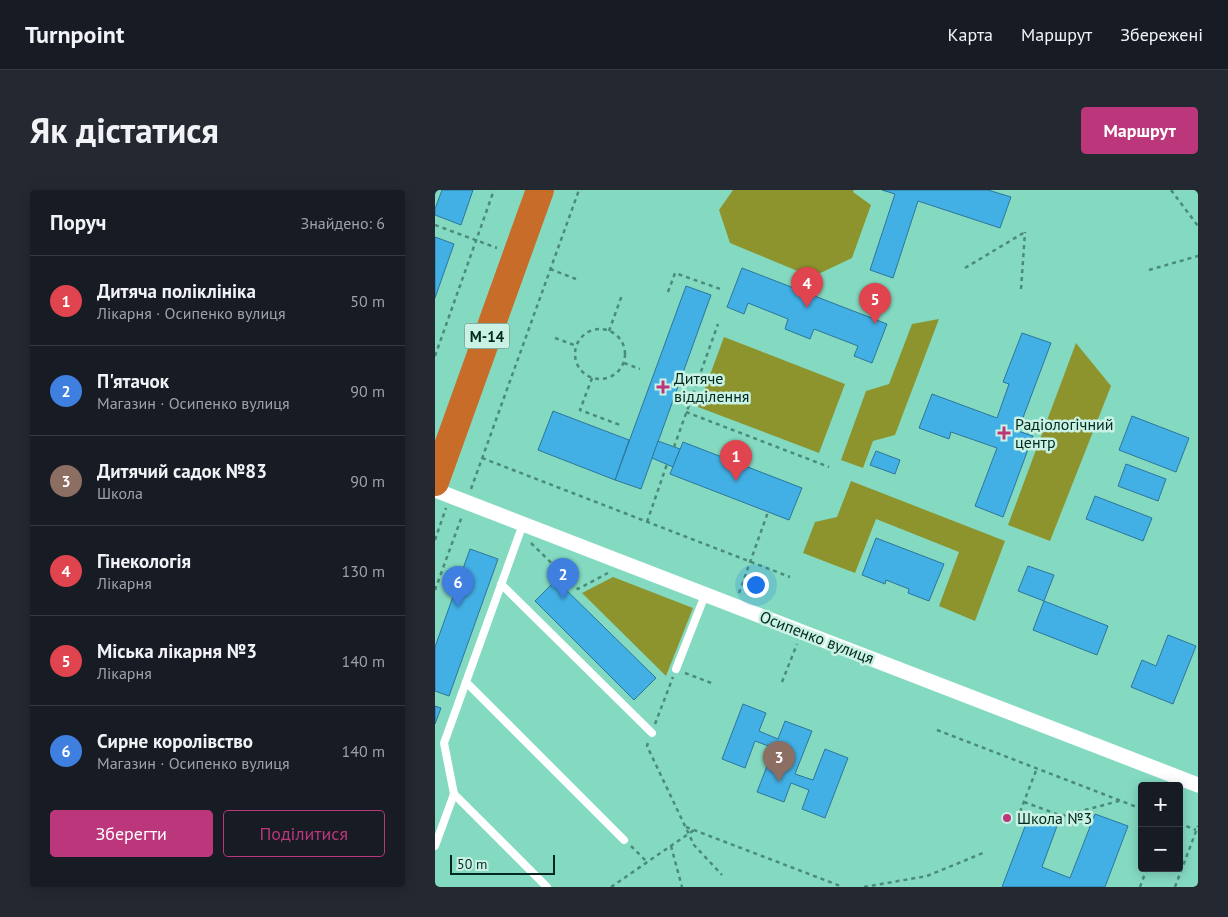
<!DOCTYPE html>
<html lang="uk">
<head>
<meta charset="utf-8">
<style>
  body { margin:0; font-family:"PT Sans",sans-serif; background:#242831; color:#f1f3f6 }
  .controls { position:absolute; right:15px; bottom:15px; display:grid; overflow:hidden; border-radius:5px; box-shadow:0 2px 12px #0003 }
  .controls button { width:45px; height:45px; display:grid; place-items:center; padding:0; border:0; border-bottom:1px solid #363941; background:#171b24; color:#f1f3f6; font:25px sans-serif }
  .scale { position:absolute; left:15px; bottom:12px; width:105px; box-sizing:border-box; padding-left:5px; border:2px solid #02281f; border-top:0; font-size:14px; line-height:18px; white-space:nowrap; color:#02281f; -webkit-text-stroke:4px #c9f2e4; paint-order:stroke }
  .you { position:absolute; left:320px; top:394px; width:18px; height:18px; margin:-12px; border:4px solid #fff; border-radius:50%; background:#1a73e8; box-shadow:0 0 0 8px #1a73e833 }
  .badge { display:grid; place-items:center; width:32px; height:32px; border-radius:50%; background:#bb367a; color:#fff; font-size:16px; font-weight:700 }
  .pin { position:absolute; translate:-50% -41px; filter:drop-shadow(0 1px 2px #0008) }
  .pin::after { content:''; position:absolute; top:26px; width:18px; height:15px; background:inherit; clip-path:polygon(0 0,100% 0,50% 100%) }
  .list { margin:0; padding:0; list-style:none }
  h2 { display:flex; justify-content:space-between; align-items:center; height:65px; margin:0; padding:0 20px; font-size:21px }
  h2 small { font-size:16px; font-weight:400; color:#9ea1a6 }
  .list li { display:grid; grid-template-columns:32px 1fr auto; gap:15px; align-items:center; box-sizing:border-box; height:90px; padding:0 20px; border-top:1px solid #363941 }
  .list b { display:block; font-size:19px; white-space:nowrap }
  .list p { margin:0; font-size:16px; white-space:nowrap; color:#9ea1a6 }
  .list em { font-size:16px; font-style:normal; color:#9ea1a6 }
  .actions { display:flex; gap:10px; padding:15px 20px }
  .actions a { flex:1; padding:11px 0; border:1px solid #bb367a; border-radius:5px; text-align:center; font-size:18px; color:#bb367a }
  .actions .main { background:#bb367a; color:#fff }
  .map { position:relative; flex:none; width:763px; height:697px; overflow:hidden; border-radius:5px }
  header { display:flex; align-items:center; gap:30px; box-sizing:border-box; height:70px; padding:0 25px; background:#171b24; border-bottom:1px solid #363941 }
  header strong { font-size:24px }
  nav { display:flex; gap:28px; margin-inline-start:auto; font-size:18px }
  .intro { display:flex; align-items:center; justify-content:space-between; box-sizing:border-box; height:120px; padding:0 30px }
  h1 { margin:0; font-size:35px }
  .button { padding:12px 22px; border-radius:5px; background:#bb367a; color:#fff; font-size:18px; font-weight:700 }
  main { display:flex; gap:30px; padding:0 30px }
  aside { flex:1; background:#171b24; border-radius:5px; box-shadow:0 2px 12px #0003 }
  .map>svg:first-child { display:block }
  .forest { fill:#8d942e }
  .building { fill:#43b0e5; stroke:#2c769a }
  .lines { fill:none; stroke-linecap:round; stroke-linejoin:round }
  .path { stroke:#4a8b79; stroke-width:2.5; stroke-dasharray:4 4; stroke-linecap:butt }
  .lane { stroke:#fff; stroke-width:8 }
  .street { stroke:#fff; stroke-width:15 }
  .highway { stroke:#c76d29; stroke-width:28 }
  .poi-dot { fill:#bb367a; stroke:#c9f2e4; stroke-width:2 }
  .labels { text-anchor:middle; dominant-baseline:central; stroke-width:5; stroke-linejoin:round; paint-order:stroke }
  .shield { fill:#c9f2e4; stroke:#3e655a; stroke-width:1 }
  .shield-label { font-size:15px; font-weight:bold; fill:#02281f }
  .poi-label { font-size:16px; fill:#02281f; stroke:#c9f2e4; text-anchor:start }
  .street-label { font-size:16px; fill:#02281f; stroke:#c9f2e4 }
</style>
</head>
<body>
<header>
<strong>Turnpoint</strong>
<nav><a>Карта</a><a>Маршрут</a><a>Збережені</a></nav>
</header>
<div class="intro"><h1>Як дістатися</h1><a class="button">Маршрут</a></div>
<main>
<aside>
<h2>Поруч<small>Знайдено: 6</small></h2>
<ul class="list">
<li><span class="badge" style="background:#e0444e">1</span><div><b>Дитяча поліклініка</b><p>Лікарня · Осипенко вулиця</p></div><em>50 m</em></li>
<li><span class="badge" style="background:#3f7fe0">2</span><div><b>П'ятачок</b><p>Магазин · Осипенко вулиця</p></div><em>90 m</em></li>
<li><span class="badge" style="background:#8d6e63">3</span><div><b>Дитячий садок №83</b><p>Школа</p></div><em>90 m</em></li>
<li><span class="badge" style="background:#e0444e">4</span><div><b>Гінекологія</b><p>Лікарня</p></div><em>130 m</em></li>
<li><span class="badge" style="background:#e0444e">5</span><div><b>Міська лікарня №3</b><p>Лікарня</p></div><em>140 m</em></li>
<li><span class="badge" style="background:#3f7fe0">6</span><div><b>Сирне королівство</b><p>Магазин · Осипенко вулиця</p></div><em>140 m</em></li>
</ul>
<div class="actions"><a class="main">Зберегти</a><a>Поділитися</a></div>
</aside>
<div class="map">
<svg width="763" height="697" viewBox="0 0 763 697">
  <rect width="100%" height="100%" fill="#84dac1"/>
  <g class="forest">
    <path d="M298,0H419L418,2L436,15L417,68L377,87L295,53L284,20Z"/>
    <path d="M504,129L460,245L438,251L428,278L406,270L431,201L454,194L477,134Z"/>
    <path d="M289,147L410,194L384,263L263,217Z"/>
    <path d="M641,153L676,196L615,351L573,335Z"/>
    <path d="M416,291L570,351L540,431L504,416L524,362L441,329L420,383L368,363L380,332L402,327Z"/>
    <path d="M178,387L258,418L231,486L147,403Z"/>
  </g>
  <g class="building">
    <path d="M7,0H38L26,35L0,25V19Z"/>
    <path d="M447,0H553L576,7L565,38L483,11L458,88L435,80L460,4Z"/>
    <path d="M0,47L19,54L0,108Z"/>
    <path d="M307,78L452,134L437,173L419,166L423,156L379,139L375,149L350,139L353,129L313,113L309,124L292,117Z"/>
    <path d="M251,96L276,105L206,299L180,290Z"/>
    <path d="M587,143L616,153L583,241L598,246L568,327L540,316L562,258L516,242L514,249L484,238L497,204L562,228L574,194L568,192Z"/>
    <path d="M118,221L194,250L180,290L103,260Z"/>
    <path d="M697,226L754,248L741,282L684,260Z"/>
    <path d="M223,251L245,259L238,277L217,268Z"/>
    <path d="M248,252L367,298L354,330L235,284Z"/>
    <path d="M441,261L465,270L460,284L435,275Z"/>
    <path d="M691,274L731,289L723,311L683,296Z"/>
    <path d="M660,306L717,328L708,351L651,329Z"/>
    <path d="M441,348L509,374L494,411L473,403L474,399L451,390L450,394L427,385Z"/>
    <path d="M35,359L63,369L14,506L0,501V457Z"/>
    <path d="M593,376L619,385L609,411L583,401Z"/>
    <path d="M121,390L221,488L199,510L100,411Z"/>
    <path d="M609,411L673,436L662,465L598,440Z"/>
    <path d="M733,445L761,456L738,514L696,497L707,470L721,476Z"/>
    <path d="M308,514L331,523L324,541L343,549L350,531L377,541L360,584L378,590L390,559L413,568L390,628L367,619L374,600L356,593L349,612L322,602L339,558L320,551L310,578L287,569Z"/>
    <path d="M0,516L6,518L0,534Z"/>
    <path d="M660,624L693,636L670,697H567L594,626L622,636L607,677L635,688Z"/>
  </g>
  <g class="lines">
    <g class="path">
      <path d="M736,0L763,36"/>
      <path d="M0,35L62,58"/>
      <path d="M530,78L590,42"/>
      <path d="M115,79L141,89"/>
      <path d="M714,80L763,66"/>
      <path d="M586,99L590,42"/>
      <path d="M233,102L240,83L288,100"/>
      <circle cx="165" cy="164" r="25"/>
      <path d="M174,141L187,105"/>
      <path d="M120,148L142,156"/>
      <path d="M0,166L59,0"/>
      <path d="M189,173L205,179"/>
      <path d="M157,188L145,220L185,235"/>
      <path d="M251,222L394,277"/>
      <path d="M239,257L283,134"/>
      <path d="M47,268L355,387"/>
      <path d="M36,299L144,0"/>
      <path d="M212,332L232,274"/>
      <path d="M0,350L11,318"/>
      <path d="M96,353L143,399L173,383"/>
      <path d="M0,400L27,326"/>
      <path d="M304,403L333,322"/>
      <path d="M250,483L279,494"/>
      <path d="M347,492L362,454"/>
      <path d="M220,534L238,487"/>
      <path d="M502,540L707,619"/>
      <path d="M213,553L212,556L259,655L287,685"/>
      <path d="M589,612L627,626L684,611"/>
      <path d="M585,622L602,578"/>
      <path d="M744,633L761,640"/>
      <path d="M251,637L408,697"/>
      <path d="M196,656L212,672"/>
      <path d="M236,656L247,697"/>
      <path d="M176,697L259,640"/>
      <path d="M429,697L492,686L548,663"/>
      <path d="M705,697L712,678"/>
      <path d="M740,697L763,636"/>
    </g>
    <g class="lane">
      <path d="M66,394L217,543"/>
      <path d="M241,479L270,405"/>
      <path d="M31,492L189,650"/>
      <path d="M19,604L112,697"/>
      <path d="M0,656L19,604L9,553L88,334"/>
    </g>
    <path class="street" d="M0,300L763,595"/>
    <path class="highway" d="M0,292L105,0"/>
  </g>
  <g class="poi-dot">
    <path d="M225.5 189.5h5v5h5v5h-5v5h-5v-5h-5v-5h5z"/>
    <path d="M566.5 235.5h5v5h5v5h-5v5h-5v-5h-5v-5h5z"/>
    <circle cx="572" cy="628" r="5"/>
  </g>
  <g class="labels">
    <rect class="shield" x="29.5" y="133.5" width="45" height="25" rx="4"/>
    <g class="shield-label">
      <text x="52" y="146">М-14</text>
    </g>
    <g class="poi-label">
      <text x="239" y="188">Дитяче<tspan x="239" dy="18">відділення</tspan></text>
      <text x="580" y="234">Радіологічний<tspan x="580" dy="18">центр</tspan></text>
      <text x="582" y="628">Школа №3</text>
    </g>
    <g class="street-label">
      <text transform="translate(382 447) rotate(21)">Осипенко вулиця</text>
    </g>
  </g>
</svg>
<div class="controls">
<button>+</button>
<button>−</button>
</div>
<div class="scale">50 m</div>
<div class="you"></div>
<div class="pin badge" style="left:301px;top:291px;background:#e0444e">1</div>
<div class="pin badge" style="left:128px;top:409px;background:#3f7fe0">2</div>
<div class="pin badge" style="left:344px;top:592px;background:#8d6e63">3</div>
<div class="pin badge" style="left:372px;top:118px;background:#e0444e">4</div>
<div class="pin badge" style="left:440px;top:134px;background:#e0444e">5</div>
<div class="pin badge" style="left:23px;top:417px;background:#3f7fe0">6</div>
</div>
</main>
</body>
</html>
